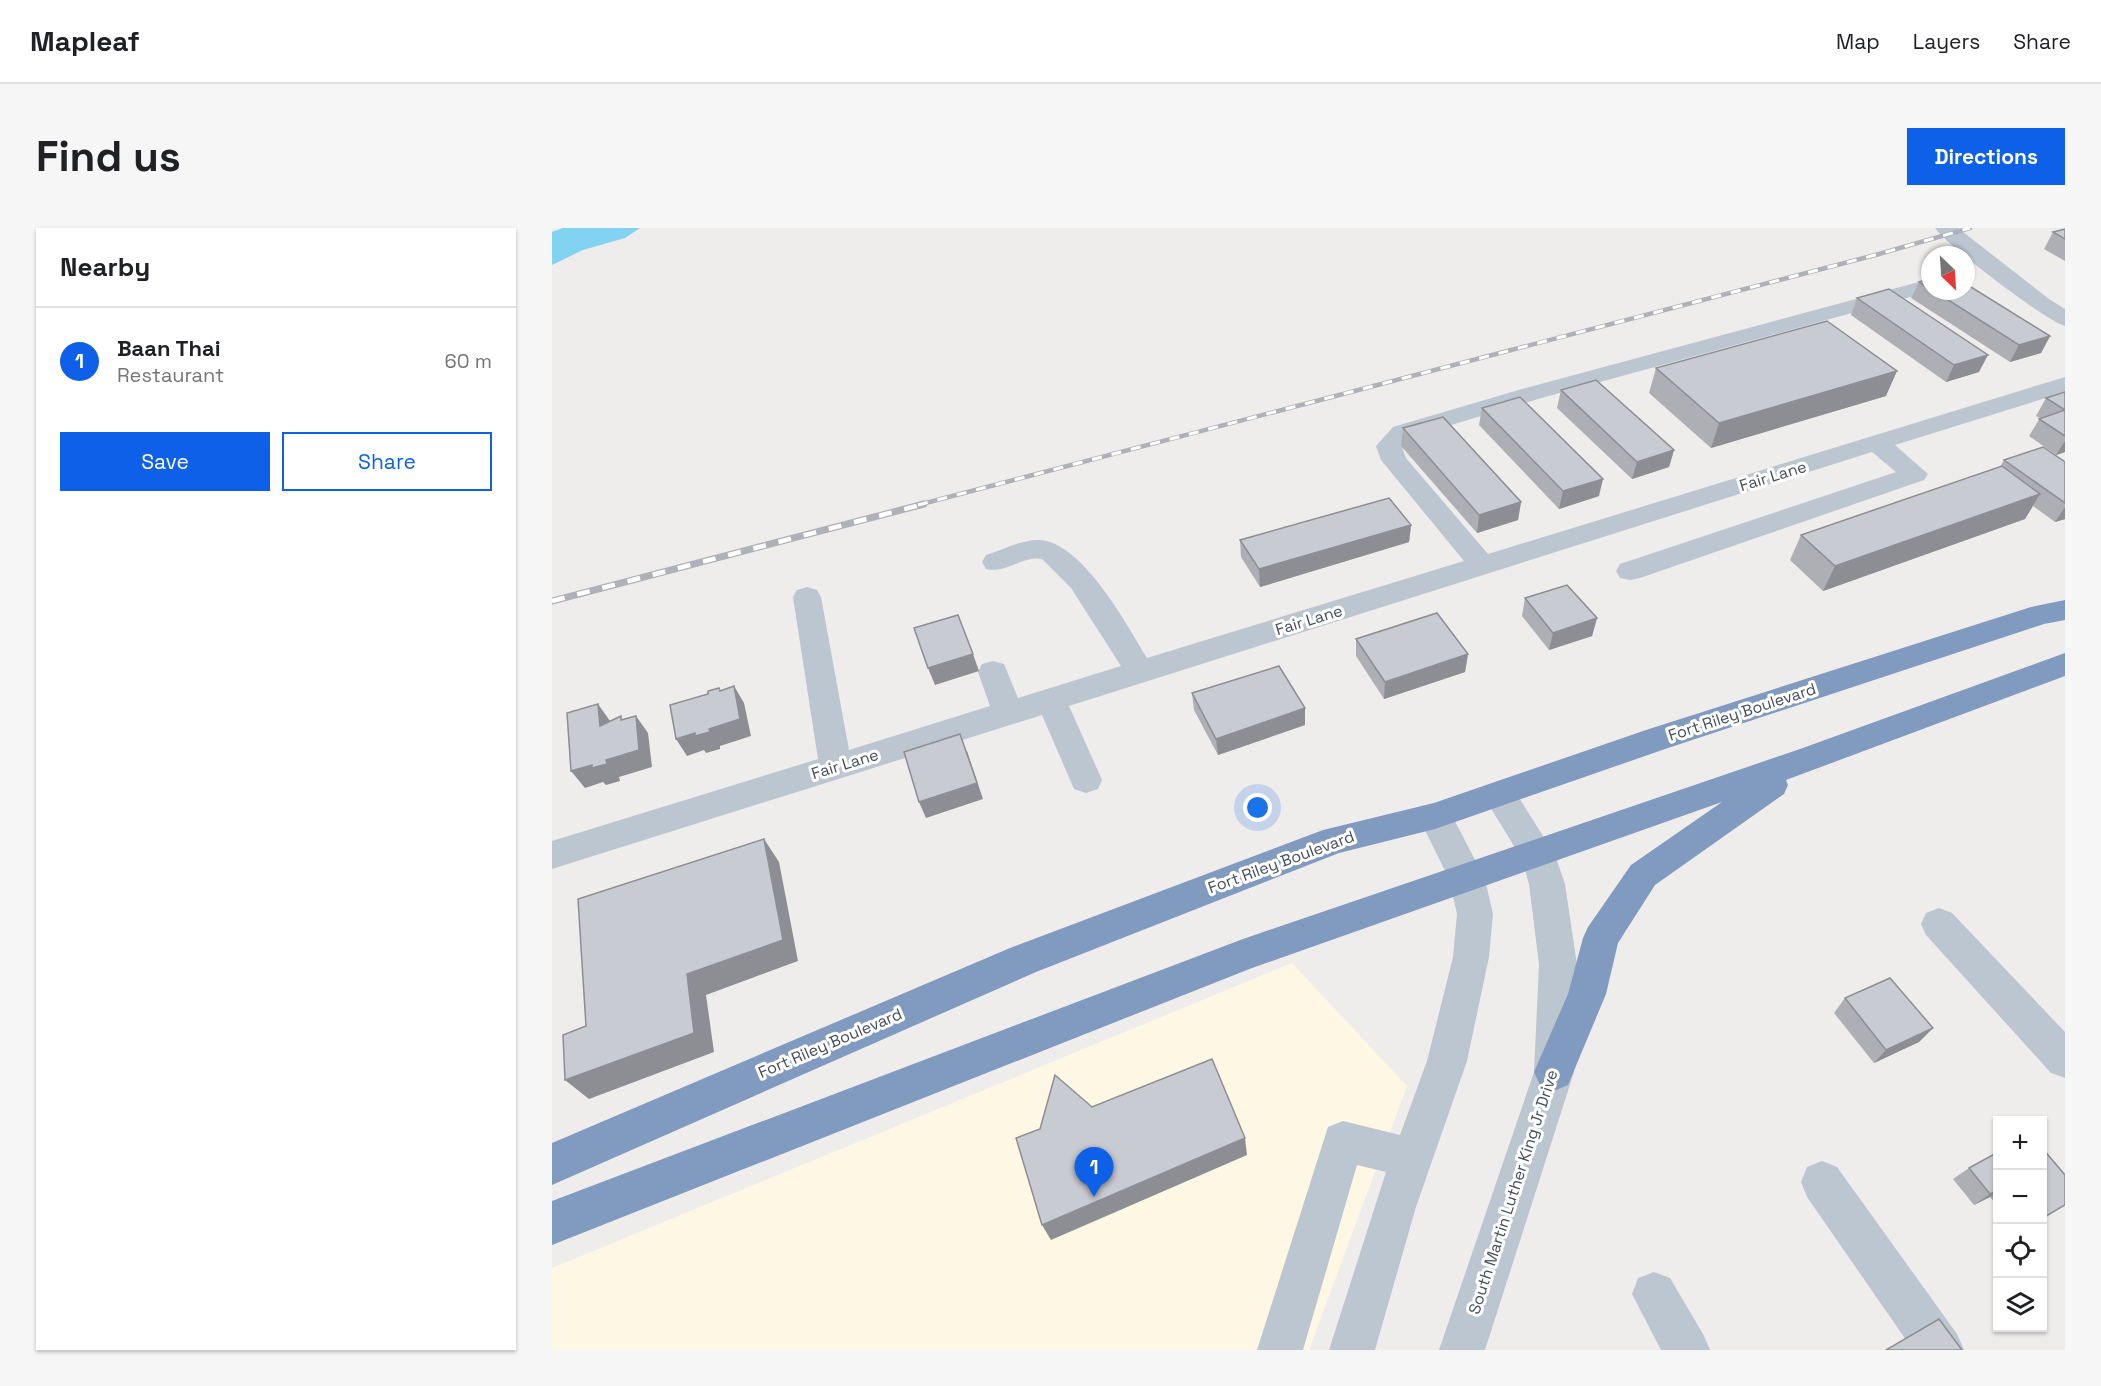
<!DOCTYPE html>
<html lang="en">
<head>
<meta charset="utf-8">
<style>
  body { margin:0; font-family:"Space Grotesk",sans-serif; background:#f6f6f6; color:#202124 }
  .controls { position:absolute; right:18px; bottom:18px; display:grid; overflow:hidden; border-radius:0px; box-shadow:0 2px 4px #0004 }
  .controls button { width:54px; height:54px; display:grid; place-items:center; padding:0; border:0; border-bottom:2px solid #e0e0e0; background:#fff; color:#202124; font:30px sans-serif }
  .compass { position:absolute; left:1369px; top:18px; width:54px; height:54px; border-radius:50%; background:#fff; box-shadow:0 2px 4px #0004; rotate:155deg }
  .you { position:absolute; left:706px; top:580px; width:21px; height:21px; margin:-15px; border:4px solid #fff; border-radius:50%; background:#1a73e8; box-shadow:0 0 0 9px #1a73e833 }
  .badge { display:grid; place-items:center; width:39px; height:39px; border-radius:50%; background:#0e60e8; color:#fff; font-size:20px; font-weight:700 }
  .pin { position:absolute; translate:-50% -50px; filter:drop-shadow(0 2px 3px #0008) }
  .pin::after { content:''; position:absolute; top:32px; width:21px; height:18px; background:inherit; clip-path:polygon(0 0,100% 0,50% 100%) }
  .list { margin:0; padding:0; list-style:none }
  h2 { display:flex; justify-content:space-between; align-items:center; height:78px; margin:0; padding:0 24px; font-size:26px }
  h2 small { font-size:20px; font-weight:400; color:#757577 }
  .list li { display:grid; grid-template-columns:39px 1fr auto; gap:18px; align-items:center; box-sizing:border-box; height:108px; padding:0 24px; border-top:2px solid #e0e0e0 }
  .list b { display:block; font-size:22px; white-space:nowrap }
  .list p { margin:0; font-size:20px; white-space:nowrap; color:#757577 }
  .list em { font-size:20px; font-style:normal; color:#757577 }
  .actions { display:flex; gap:12px; padding:18px 24px }
  .actions a { flex:1; padding:14px 0; border:2px solid #0e60e8; border-radius:0px; text-align:center; font-size:21px; color:#0e60e8 }
  .actions .main { background:#0e60e8; color:#fff }
  .icon { flex:none; width:33px; height:33px; fill:none; stroke:currentColor; stroke-width:2; stroke-linecap:round; stroke-linejoin:round }
  .map { position:relative; flex:none; width:1513px; height:1122px; overflow:hidden; border-radius:0px }
  header { display:flex; align-items:center; gap:36px; box-sizing:border-box; height:84px; padding:0 30px; background:#fff; border-bottom:2px solid #e0e0e0 }
  header strong { font-size:28px }
  nav { display:flex; gap:33px; margin-inline-start:auto; font-size:21px }
  .intro { display:flex; align-items:center; justify-content:space-between; box-sizing:border-box; height:144px; padding:0 36px }
  h1 { margin:0; font-size:42px }
  .button { padding:15px 27px; border-radius:0px; background:#0e60e8; color:#fff; font-size:21px; font-weight:700 }
  main { display:flex; gap:36px; padding:0 36px }
  aside { flex:1; background:#fff; border-radius:0px; box-shadow:0 2px 4px #0004 }
  .map>svg:first-child { display:block }
  .commercial { fill:#fdf7e3 }
  .water { fill:#81d3f1 }
  .lines { fill:none; stroke-linecap:round; stroke-linejoin:round }
  .minor { fill:#bcc6d0; fill-rule:evenodd }
  .highway { fill:#809bbf; fill-rule:evenodd }
  .rail-far1-casing { stroke:#aeb1b7; stroke-width:4.5 }
  .rail-casing { stroke:#aeb1b7; stroke-width:7 }
  .rail-far1 { stroke:#fff; stroke-width:3; stroke-dasharray:10; stroke-linecap:butt }
  .rail { stroke:#fff; stroke-width:4.5; stroke-dasharray:13; stroke-linecap:butt }
  .wall { fill:#adafb5 }
  .shaded-wall { fill:#8d8e93 }
  .building { fill:#c9cbd2; stroke:#8d8e93; stroke-width:1.5 }
  .labels { text-anchor:middle; dominant-baseline:central; stroke-width:6; stroke-linejoin:round; paint-order:stroke }
  .street-label { font-size:16px; fill:#444e5b; stroke:#fff }
</style>
</head>
<body>
<header>
<strong>Mapleaf</strong>
<nav><a>Map</a><a>Layers</a><a>Share</a></nav>
</header>
<div class="intro"><h1>Find us</h1><a class="button">Directions</a></div>
<main>
<aside>
<h2>Nearby<small></small></h2>
<ul class="list">
<li><span class="badge">1</span><div><b>Baan Thai</b><p>Restaurant</p></div><em>60 m</em></li>
</ul>
<div class="actions"><a class="main">Save</a><a>Share</a></div>
</aside>
<div class="map">
<svg width="1513" height="1122" viewBox="0 0 1513 1122">
  <rect width="100%" height="100%" fill="#efecec"/>
  <path class="commercial" d="M740,735L855,858L757,1122H0V1040Z"/>
  <path class="water" d="M11,0H88L73,10L31,22L0,37V4Z"/>
  <g class="lines">
    <g class="minor">
      <path d="M1383,0H1406L1497,71L1513,81V98C1494,93 1394,17 1383,0Z"/>
      <path d="M1378,51V63H1380L986,171L859,209L850,219L854,230L936,326L1513,149V164L1343,217L1376,246L1372,252L1088,350L1078,352L1068,350L1064,343L1068,336L1344,244L1320,224L517,478L550,552L546,561L534,565L522,561L490,487L0,641V613L266,531L241,369L245,362L255,359L265,362L269,369L297,522L438,478L426,444L430,436L441,433L452,436L466,470L569,438L519,360L490,331C471,327 454,346 434,341L430,334L434,327C450,322 471,311 488,312C531,315 575,397 595,430L912,333L829,232L824,218L841,199L970,161Z"/>
      <path d="M947,553L959,557L1003,627L1013,656L1025,737L1022,844L933,1122H887L982,844L987,737L977,656L970,631L930,566L935,557Z"/>
      <path d="M883,575L895,578L933,651L941,686L937,729L915,833L864,979L823,1122H777L834,944L805,937L751,1122H705L776,899L791,893L848,907L875,833L901,729L905,686L897,651L866,588L871,578Z"/>
      <path d="M1387,680L1400,685L1513,804V850L1499,845L1374,707L1369,696L1374,685Z"/>
      <path d="M1270,933L1285,939L1405,1106L1412,1122H1361L1255,969L1249,954L1255,939Z"/>
      <path d="M1102,1044L1118,1050L1151,1106L1158,1122H1109L1080,1066L1086,1050Z"/>
    </g>
    <g class="highway">
      <path d="M1513,372V392L1492,396L1116,520L883,601L787,625L484,744L0,957V915L458,720L771,602L882,575L1094,502L1479,379Z"/>
      <path d="M1513,425V448L1234,552L1236,557L1232,566L1103,657L1066,715L1054,766L1016,857L1002,863L988,857L982,844L1016,766L1031,710L1036,699L1079,637L1170,574L700,740L0,1017V973L691,711L1248,521Z"/>
    </g>
    <defs>
      <path id="rail-far1" d="M366,277L1327,26L1418,0"/>
      <path id="rail" d="M0,373L372,276"/>
    </defs>
    <use href="#rail-far1" class="rail-far1-casing"/>
    <use href="#rail" class="rail-casing"/>
    <use href="#rail-far1" class="rail-far1"/>
    <use href="#rail" class="rail"/>
  </g>
  <g class="wall">
    <path d="M1513,1V33L1492,21L1501,4Z"/>
    <path d="M1378,50V63H1414L1498,108L1489,125L1458,134L1359,70L1367,54Z"/>
    <path d="M1305,70L1427,144L1394,154L1299,87Z"/>
    <path d="M1104,140L1334,168L1159,220L1097,165Z"/>
    <path d="M1009,162L1122,222L1117,239L1080,251L1005,180Z"/>
    <path d="M1513,164V224L1504,227L1477,208L1488,190L1484,188L1494,170Z"/>
    <path d="M930,180L1047,268L1007,281L927,197Z"/>
    <path d="M851,200L969,274L966,292L925,305L849,218Z"/>
    <path d="M1452,232L1513,234V291L1503,294L1481,278L1473,291L1271,363L1238,332L1249,307L1448,239Z"/>
    <path d="M859,297L857,314L708,359L689,329L688,312Z"/>
    <path d="M973,370L1045,390L1040,408L997,422L970,388Z"/>
    <path d="M804,411L916,426L913,444L832,471L804,428Z"/>
    <path d="M640,465L753,480V497L666,527L642,482Z"/>
    <path d="M1293,770L1381,800L1367,814L1322,835L1282,785Z"/>
    <path d="M1446,924V978L1438,969L1422,977L1401,951L1417,940Z"/>
  </g>
  <g class="shaded-wall">
    <path d="M1498,108L1489,125L1458,134L1467,117Z"/>
    <path d="M1436,127L1427,144L1394,154L1402,137Z"/>
    <path d="M1345,143L1334,168L1159,220L1167,195Z"/>
    <path d="M1513,213V224L1504,227Z"/>
    <path d="M1122,222L1117,239L1080,251L1085,234Z"/>
    <path d="M1051,251L1047,268L1007,281L1011,263Z"/>
    <path d="M1488,266L1473,291L1271,363L1283,338Z"/>
    <path d="M969,274L966,292L925,305L927,287Z"/>
    <path d="M1513,279V291L1503,294Z"/>
    <path d="M859,297L857,314L708,359L707,341Z"/>
    <path d="M1045,390L1040,408L997,422L1001,405Z"/>
    <path d="M421,426L427,443L383,457L376,440Z"/>
    <path d="M916,426L913,444L832,471L833,454Z"/>
    <path d="M182,458L192,475L199,508L168,518V521L154,525L152,522L135,528L124,511L157,501Z"/>
    <path d="M46,476L58,493L48,498Z"/>
    <path d="M753,480V497L666,527L664,511Z"/>
    <path d="M84,488L96,505L100,539L67,549L68,553L54,557L51,554L33,560L19,543Z"/>
    <path d="M415,523L431,571L374,590L367,574Z"/>
    <path d="M212,611L227,634L246,733L154,767L162,824L37,871L13,852L135,746Z"/>
    <path d="M1381,800L1367,814L1322,835L1334,822Z"/>
    <path d="M693,910L695,927L499,1012L490,997Z"/>
    <path d="M1446,962V964L1438,969L1422,977L1438,966Z"/>
  </g>
  <g class="building">
    <path d="M1513,1V11L1501,4Z"/>
    <path d="M1378,50V61L1367,54Z"/>
    <path d="M1414,56L1498,108L1467,117L1382,63H1414Z"/>
    <path d="M1337,61L1436,127L1402,137L1305,70Z"/>
    <path d="M1275,93L1345,143L1167,195L1104,140Z"/>
    <path d="M1044,152L1122,222L1085,234L1009,162Z"/>
    <path d="M1513,164V208L1487,191L1513,182L1494,170Z"/>
    <path d="M968,169L1051,251L1011,263L930,180Z"/>
    <path d="M891,189L969,274L927,287L851,200Z"/>
    <path d="M1491,219L1513,234V275L1452,232Z"/>
    <path d="M1450,238L1488,266L1283,338L1249,307Z"/>
    <path d="M837,270L859,297L707,341L688,312Z"/>
    <path d="M1015,357L1045,390L1001,405L973,370Z"/>
    <path d="M885,385L916,426L833,454L804,411Z"/>
    <path d="M406,387L421,426L376,440L362,400Z"/>
    <path d="M727,438L753,480L664,511L640,465Z"/>
    <path d="M182,458L188,491L157,501L158,504L143,508V505L124,511L118,477L156,466V463L167,460L168,463Z"/>
    <path d="M46,476L48,498L69,488V492L84,488L87,522L54,532L55,536L40,540V537L19,543L15,485Z"/>
    <path d="M408,506L425,555L367,574L352,524Z"/>
    <path d="M212,611L231,712L135,746L142,805L13,852L11,807L34,798L26,671Z"/>
    <path d="M1338,750L1381,800L1334,822L1293,770Z"/>
    <path d="M660,831L693,910L490,997L464,910L488,901L503,847L540,879Z"/>
    <path d="M1491,921L1513,947V977L1491,990Z"/>
    <path d="M1446,924V962L1438,966L1417,940Z"/>
    <path d="M1387,1091L1410,1122H1334Z"/>
  </g>
  <g class="labels">
    <g class="street-label">
      <text transform="translate(1221 248) rotate(-17)">Fair Lane</text>
      <text transform="translate(757 392) rotate(-17)">Fair Lane</text>
      <text transform="translate(1190 484) rotate(-18)">Fort Riley Boulevard</text>
      <text transform="translate(293 536) rotate(-17)">Fair Lane</text>
      <text transform="translate(729 634) rotate(-20)">Fort Riley Boulevard</text>
      <text transform="translate(278 815) rotate(-23)">Fort Riley Boulevard</text>
      <text transform="translate(961 964) rotate(-72)">South Martin Luther King Jr Drive</text>
    </g>
  </g>
</svg>
<div class="controls">
<button>+</button>
<button>−</button>
<button><svg class="icon" aria-label="locate" viewBox="0 0 24 24"><circle cx="12" cy="12" r="6"/><path d="M12 2v4M12 18v4M2 12h4M18 12h4"/></svg></button>
<button><svg class="icon" aria-label="layers" viewBox="0 0 24 24"><path d="M12 4l9 5-9 5-9-5zM3 14l9 5 9-5"/></svg></button>
</div>
<svg class="compass" viewBox="-18 -18 36 36"><path d="M0-13l5 13h-10z" fill="#e53935"/><path d="M0 13l5-13h-10z" fill="#757577"/></svg>
<div class="you"></div>
<div class="pin badge" style="left:542px;top:969px">1</div>
</div>
</main>
</body>
</html>
